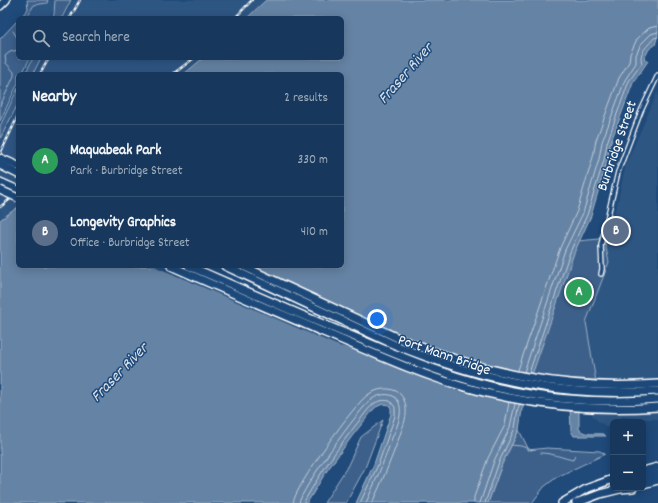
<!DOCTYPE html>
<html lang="en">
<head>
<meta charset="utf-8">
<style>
  body { margin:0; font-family:Dekko,sans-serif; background:#244365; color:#f1f3f6 }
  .controls { position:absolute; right:12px; bottom:12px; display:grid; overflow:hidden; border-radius:6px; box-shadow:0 2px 10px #0003 }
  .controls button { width:36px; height:36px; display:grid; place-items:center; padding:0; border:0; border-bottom:1px solid #365272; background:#17385c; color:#f1f3f6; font:20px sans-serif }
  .you { position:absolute; left:377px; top:319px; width:14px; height:14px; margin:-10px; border:3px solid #fff; border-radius:50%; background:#1a73e8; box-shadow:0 0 0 6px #1a73e833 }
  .badge { display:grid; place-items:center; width:26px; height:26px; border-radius:50%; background:#ffd166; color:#fff; font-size:13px; font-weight:700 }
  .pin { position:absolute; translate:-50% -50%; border:2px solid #fff; box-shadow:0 1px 4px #0006 }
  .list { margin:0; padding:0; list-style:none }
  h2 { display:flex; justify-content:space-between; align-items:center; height:52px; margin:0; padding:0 16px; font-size:17px }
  h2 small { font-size:13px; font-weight:400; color:#9eacbb }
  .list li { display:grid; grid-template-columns:26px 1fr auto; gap:12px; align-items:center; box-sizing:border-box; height:72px; padding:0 16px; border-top:1px solid #365272 }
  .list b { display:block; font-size:15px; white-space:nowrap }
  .list p { margin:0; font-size:13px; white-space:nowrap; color:#9eacbb }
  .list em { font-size:13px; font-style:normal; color:#9eacbb }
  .icon { flex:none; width:22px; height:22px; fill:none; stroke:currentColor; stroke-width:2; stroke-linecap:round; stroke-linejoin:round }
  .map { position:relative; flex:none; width:658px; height:503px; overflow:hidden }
  .search { position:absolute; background:#17385c; box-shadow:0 2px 10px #0003; left:16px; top:16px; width:328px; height:44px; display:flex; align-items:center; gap:10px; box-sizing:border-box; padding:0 14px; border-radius:6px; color:#9eacbb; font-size:15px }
  .panel { position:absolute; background:#17385c; box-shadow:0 2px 10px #0003; left:16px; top:72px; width:328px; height:196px; border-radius:6px }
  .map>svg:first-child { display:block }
  .built { fill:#2e5683 }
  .green { fill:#3c618b; stroke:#9eb0c5 }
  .water { fill:#6583a4; stroke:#a3b5c8 }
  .pier { fill:#1f4a7a }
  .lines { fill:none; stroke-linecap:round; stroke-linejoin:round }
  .shore { stroke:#c1cddb; stroke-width:1 }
  .stream { stroke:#a3b5c8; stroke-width:1 }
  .street-casing { stroke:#fff; stroke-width:6 }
  .highway-casing { stroke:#fff; stroke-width:10 }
  .street { stroke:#1f4a7a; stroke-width:3.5 }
  .highway { stroke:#1f4a7a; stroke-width:7 }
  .rail-casing { stroke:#fff; stroke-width:2.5 }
  .rail { stroke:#1f4a7a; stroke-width:1; stroke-dasharray:3; stroke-linecap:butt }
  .highway-bridge-casing { stroke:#fff; stroke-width:10; stroke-linecap:butt }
  .highway-bridge { stroke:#1f4a7a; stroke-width:7 }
  .labels { text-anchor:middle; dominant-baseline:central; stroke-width:3; stroke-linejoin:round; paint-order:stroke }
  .street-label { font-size:15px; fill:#fff; stroke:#1f4a7a }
  .water-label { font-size:16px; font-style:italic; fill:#d8e0e8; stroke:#1f4a7a }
</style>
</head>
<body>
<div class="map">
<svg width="658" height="503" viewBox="0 0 658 503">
  <rect width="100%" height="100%" fill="#1f4a7a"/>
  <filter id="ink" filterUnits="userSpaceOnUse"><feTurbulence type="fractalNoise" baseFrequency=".025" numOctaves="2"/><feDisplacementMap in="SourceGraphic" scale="8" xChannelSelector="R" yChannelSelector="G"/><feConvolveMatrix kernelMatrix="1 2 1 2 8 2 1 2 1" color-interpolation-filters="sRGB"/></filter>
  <g filter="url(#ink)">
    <g class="built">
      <path d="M38,0H59L49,18H26Z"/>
      <path d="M73,0H266L247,18H64Z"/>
      <path d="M43,58H203L184,74H35Z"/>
      <path d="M658,91V419H648L622,417L617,422H613V428L610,429L599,422L592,415L579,389L597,388L586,322L609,262L604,239L617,205L626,164Z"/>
      <path d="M18,107V207L0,220V141Z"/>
    </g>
    <g class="green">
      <path d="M27,0H48L47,3L34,5L26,18H20L28,9Z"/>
      <path d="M55,0H71L62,18H52L54,14Z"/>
      <path d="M18,20V58H30L22,74H18V83L0,121V39Z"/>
      <path d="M33,58H41L33,74H25Z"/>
      <path d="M18,88V104L0,139V126Z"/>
      <path d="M600,237V239H604L609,262L586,322L597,388L551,389L532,386L529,368L578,241L599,239Z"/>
      <path d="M383,420L365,468L346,503H324L347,467L361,437Z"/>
      <path d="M519,430L528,448V450L547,448L600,451L605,454L557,477L544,487L532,503H488L502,464Z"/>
    </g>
    <g class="water">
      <path d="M266,0H658V35L655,45L649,49L644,59L648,61L633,83L621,115L610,144L607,161L591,216L574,253L556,306L533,372L530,390L528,400L522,409L519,430L502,464L488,503H356L374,464L391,414V408L389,405L383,404L376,407L373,410L353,435L326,472L307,503H0V220L18,207V266H342V74H184L203,58H342V18H247Z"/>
      <path d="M570,407H579V429C585,436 595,433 603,434L606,436H574L571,431Z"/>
    </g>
    <path class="pier" d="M154,266H253L399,335L468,361L534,376L530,400L526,406L511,403L458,391L433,382L345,347L339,346Z"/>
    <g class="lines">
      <g class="shore">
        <path d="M518,370L560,248L577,211L593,157L596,140L619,78L629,62L630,54L637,39L649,28L658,26"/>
        <path d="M524,372L565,250L583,213L599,159L602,142L625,80L636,63V55L641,44L651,34L658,32"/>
        <path d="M529,373L570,252L587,215L604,160L607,143L617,114L629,81L642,63C638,52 648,46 654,38L658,37"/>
        <path d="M293,503C294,488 356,401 369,394C377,389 387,387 396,391C402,394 406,402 406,409C407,419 402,428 399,438C391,460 382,482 372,503"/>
        <path d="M299,503C300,491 361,406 372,399C378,395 386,393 393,396C400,400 401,408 400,415C399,423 395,431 392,438C385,460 375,482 366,503"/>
        <path d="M304,503L305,500C321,472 339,446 359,421C364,415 369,407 375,403C380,400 384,400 390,401L395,407V416L378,465L360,503"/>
        <path d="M474,503V497L488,458L505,425L509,402"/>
        <path d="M480,503L494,461L510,427L515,404"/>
        <path d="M485,503L499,462L515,428L518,408L520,404"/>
      </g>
      <g class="stream">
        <path d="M13,31L18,39"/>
        <path d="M0,106L14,76V72L6,63L5,56L10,52L18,50"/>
        <path d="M511,445L521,446L532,450"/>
        <path d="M541,453C552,453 563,458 573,460L575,455"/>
      </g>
      <defs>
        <path id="street" d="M601,274L602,269L601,245L618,172L641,111L658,75"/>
        <g id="highway">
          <path d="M0,6L6,0"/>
          <path d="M0,158L18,166"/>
          <path d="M0,165L18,174"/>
          <path d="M0,182L18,190"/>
          <path d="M171,266C222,289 272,310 323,332C369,351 414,372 461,386C525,405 591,412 658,407"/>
          <path d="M189,266C247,291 304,317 362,340C411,361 461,381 513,391C561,401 610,403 658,399"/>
          <path d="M225,266L395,345C481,380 565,398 658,391"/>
          <path d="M243,266L398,338C483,373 566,391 658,384"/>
          <path d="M643,471L658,467"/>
          <path d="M643,477L658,474"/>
          <path d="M643,484L658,480"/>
          <path d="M620,489L633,488"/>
          <path d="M562,503L586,489L613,479"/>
          <path d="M576,503L600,494L624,488"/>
        </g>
      </defs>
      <use href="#street" class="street-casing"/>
      <use href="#highway" class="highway-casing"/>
      <use href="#street" class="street"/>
      <use href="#highway" class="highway"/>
      <defs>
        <g id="rail">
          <path d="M70,18L80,0"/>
          <path d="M235,18L252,0"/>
          <path d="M40,74L49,58"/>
          <path d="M173,74L194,58"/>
          <path d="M0,154L18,116"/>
          <path d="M0,207L18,193"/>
        </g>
      </defs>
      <use href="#rail" class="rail-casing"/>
      <use href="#rail" class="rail"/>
      <defs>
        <path id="highway-bridge" d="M0,190L18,198"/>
      </defs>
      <use href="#highway-bridge" class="highway-bridge-casing"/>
      <use href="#highway-bridge" class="highway-bridge"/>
    </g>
  </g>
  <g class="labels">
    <g class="street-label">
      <text transform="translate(618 146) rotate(-71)">Burbridge Street</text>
      <text transform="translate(444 356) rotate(19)">Port Mann Bridge</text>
    </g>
    <g class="water-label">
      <text transform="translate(406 74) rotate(-49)">Fraser River</text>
      <text transform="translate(120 373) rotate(-46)">Fraser River</text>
    </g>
  </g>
</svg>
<div class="controls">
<button>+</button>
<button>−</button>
</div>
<div class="you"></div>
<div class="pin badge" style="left:579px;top:292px;background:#2e9e5b">A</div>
<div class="pin badge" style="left:616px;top:231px;background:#5c6f8a">B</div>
<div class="search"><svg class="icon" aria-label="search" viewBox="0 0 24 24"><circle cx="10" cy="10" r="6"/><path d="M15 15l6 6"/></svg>Search here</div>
<section class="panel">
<h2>Nearby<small>2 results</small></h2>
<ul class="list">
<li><span class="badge" style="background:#2e9e5b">A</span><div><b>Maquabeak Park</b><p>Park · Burbridge Street</p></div><em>330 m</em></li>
<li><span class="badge" style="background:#5c6f8a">B</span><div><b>Longevity Graphics</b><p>Office · Burbridge Street</p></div><em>410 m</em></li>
</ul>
</section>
</div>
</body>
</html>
